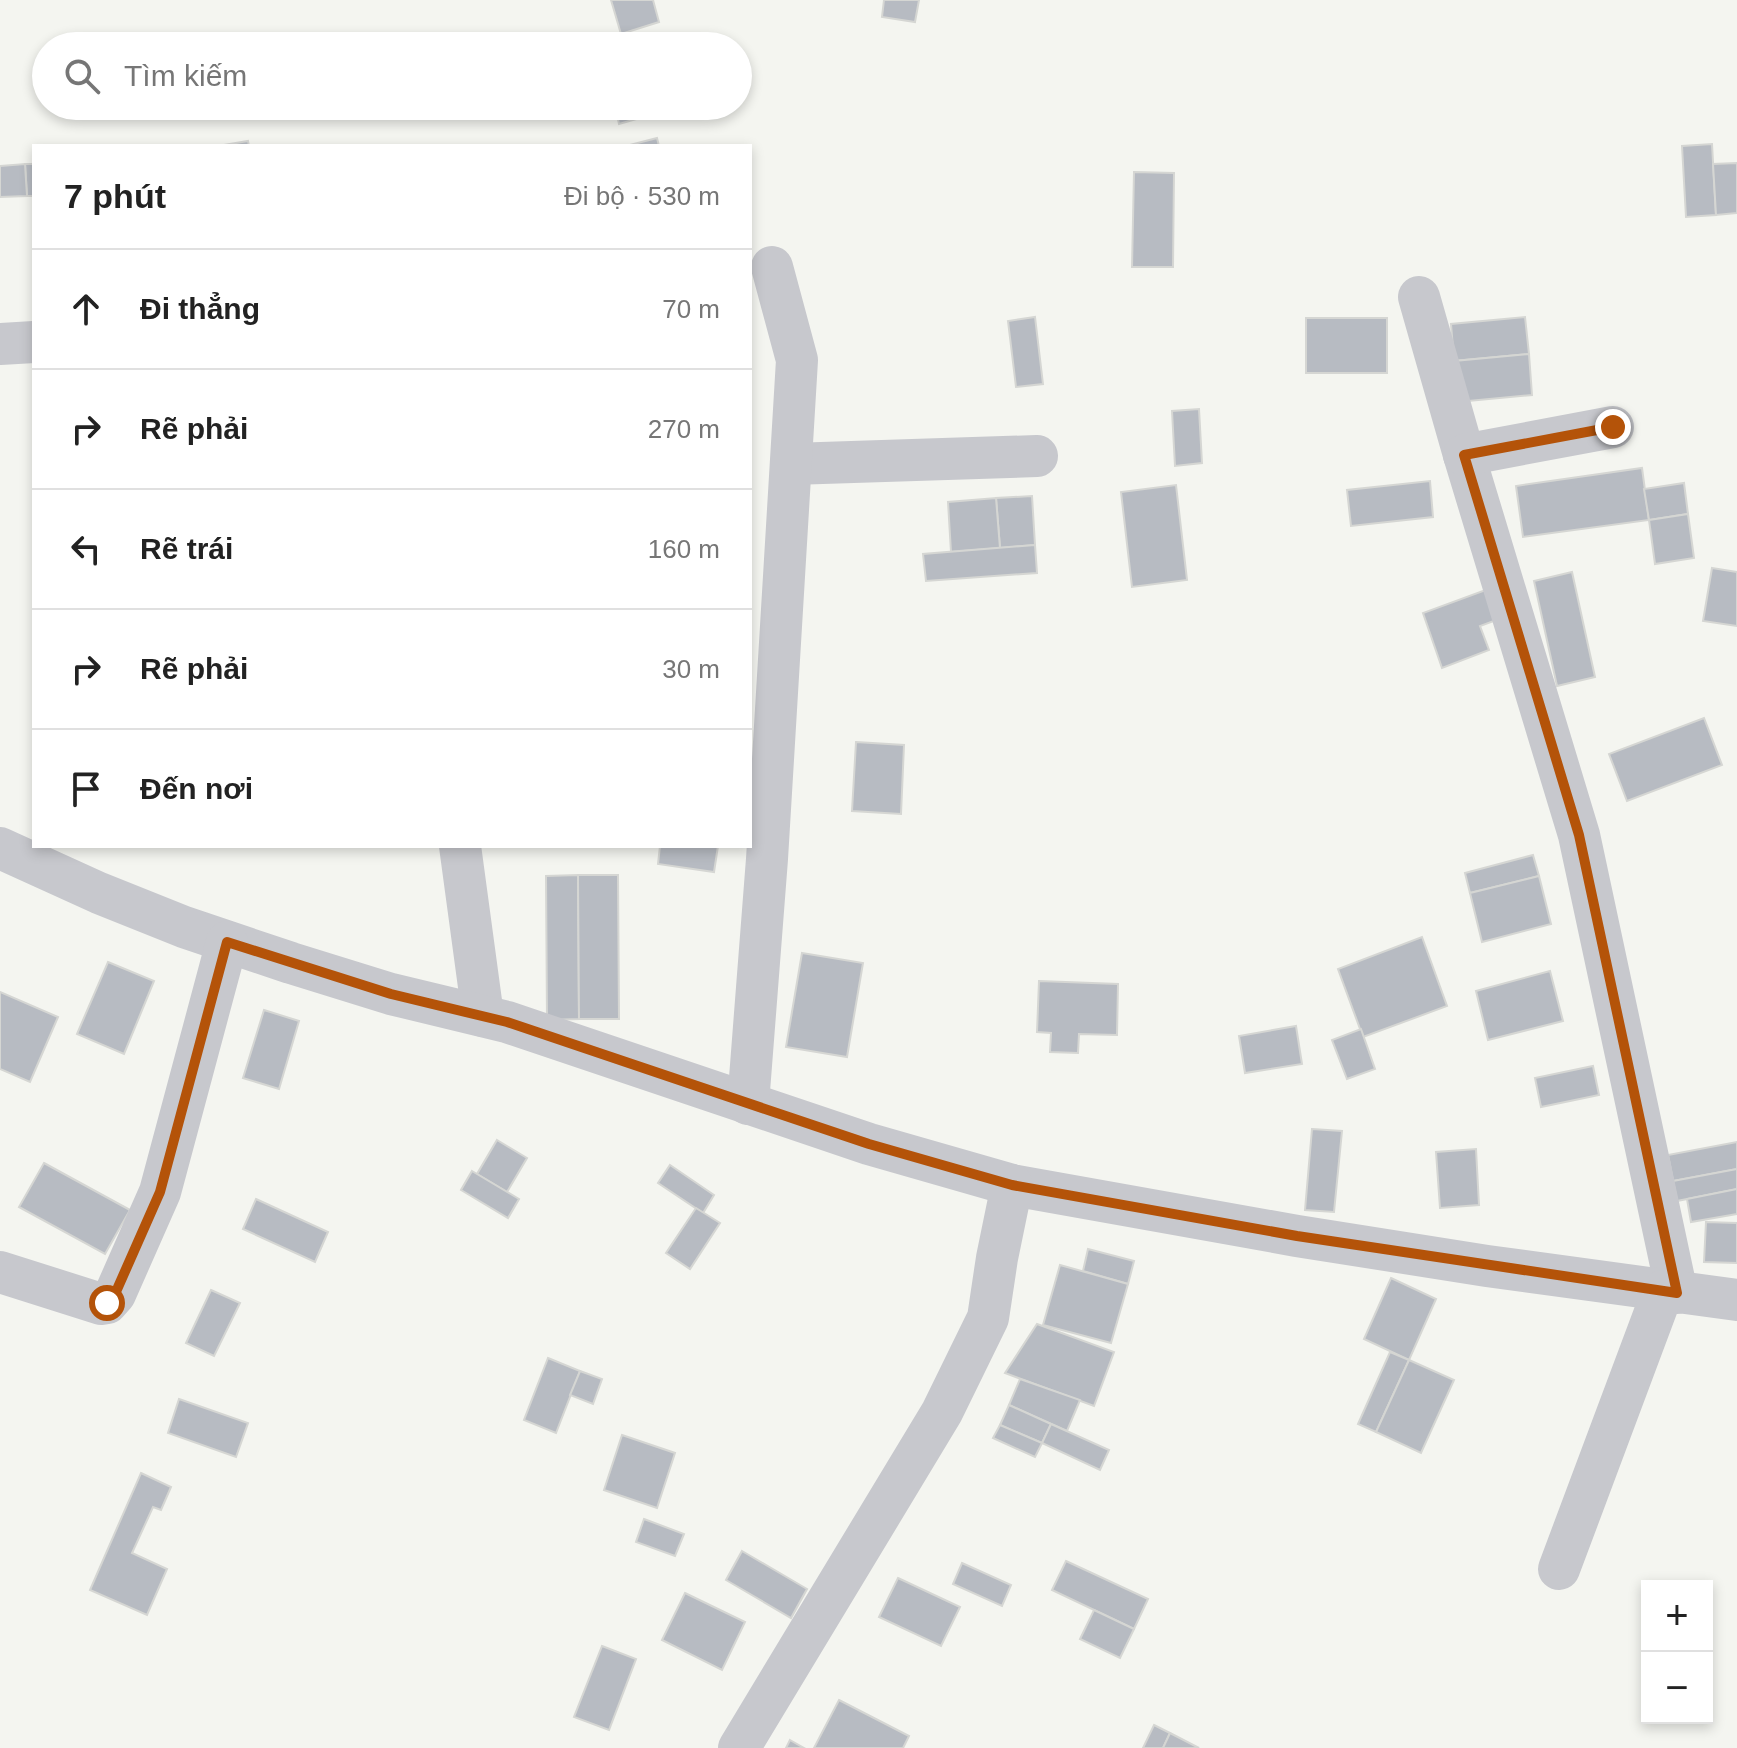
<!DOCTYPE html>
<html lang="vi">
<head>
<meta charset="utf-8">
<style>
  body { margin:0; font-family:Helvetica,sans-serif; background:#f6f6f6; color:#222 }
  .controls { position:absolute; right:24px; bottom:24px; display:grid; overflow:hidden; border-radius:0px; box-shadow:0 4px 12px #0003 }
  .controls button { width:72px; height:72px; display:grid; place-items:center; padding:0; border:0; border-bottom:2px solid #e0e0e0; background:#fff; color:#222; font:40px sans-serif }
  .stop { position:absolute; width:24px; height:24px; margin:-18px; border:6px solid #b45309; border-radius:50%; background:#fff }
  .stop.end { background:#b45309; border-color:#fff; box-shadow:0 2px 8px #0008 }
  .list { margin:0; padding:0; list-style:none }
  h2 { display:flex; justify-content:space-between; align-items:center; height:104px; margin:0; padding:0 32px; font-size:34px }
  h2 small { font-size:26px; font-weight:400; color:#767676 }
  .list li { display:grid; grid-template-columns:52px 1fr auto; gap:24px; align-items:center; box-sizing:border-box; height:120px; padding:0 32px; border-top:2px solid #e0e0e0 }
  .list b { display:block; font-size:30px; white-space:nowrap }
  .list em { font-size:26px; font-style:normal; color:#767676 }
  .icon { flex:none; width:44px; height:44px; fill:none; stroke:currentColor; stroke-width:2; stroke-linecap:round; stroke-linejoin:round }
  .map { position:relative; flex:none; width:1737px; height:1748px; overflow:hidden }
  .search { position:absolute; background:#fff; box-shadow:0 4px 12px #0003; left:32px; top:32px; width:720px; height:88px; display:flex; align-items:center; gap:20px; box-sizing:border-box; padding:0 28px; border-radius:44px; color:#767676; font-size:30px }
  .panel { position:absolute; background:#fff; box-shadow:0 4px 12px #0003; left:32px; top:144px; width:720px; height:704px; border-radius:0px }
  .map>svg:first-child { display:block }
  .building { fill:#b7bbc2; stroke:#d5d6d3; stroke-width:2 }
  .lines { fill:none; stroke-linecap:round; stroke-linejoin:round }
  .street { stroke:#c7c8cd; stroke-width:42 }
  .route { stroke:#b45309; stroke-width:10 }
</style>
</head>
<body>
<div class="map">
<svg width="1737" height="1748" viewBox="0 0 1737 1748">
  <rect width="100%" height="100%" fill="#f4f5f0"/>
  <g class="building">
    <path d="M611,0H653L659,22L621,34Z"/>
    <path d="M884,0H919L915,22L882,17Z"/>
    <path d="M615,106H682L619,124Z"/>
    <path d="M657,138L659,146H626Z"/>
    <path d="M248,141L249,146H218Z"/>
    <path d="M1712,144L1716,215L1686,217L1682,146Z"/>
    <path d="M1737,163V213L1716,215L1713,164Z"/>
    <path d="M25,164H34V196H27Z"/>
    <path d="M25,164L27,196L0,197V166Z"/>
    <path d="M1134,172L1174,173L1173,267H1132Z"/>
    <path d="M1035,317L1043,384L1016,387L1008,321Z"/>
    <path d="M1525,317L1529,354L1454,361L1451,324Z"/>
    <rect x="1306" y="318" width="81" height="55"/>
    <path d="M1529,354L1532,395L1458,402L1454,361Z"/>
    <path d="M1199,409L1202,463L1175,466L1172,411Z"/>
    <path d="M1642,468L1649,520L1523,537L1516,486Z"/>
    <path d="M1430,481L1433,517L1351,526L1347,490Z"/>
    <path d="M1684,483L1688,514L1649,520L1644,489Z"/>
    <path d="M1176,485L1187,580L1132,587L1121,492Z"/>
    <path d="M1032,496L1035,545L1000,548L996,498Z"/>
    <path d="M996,498L1000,548L951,552L948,502Z"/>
    <path d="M1688,514L1694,558L1655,564L1649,520Z"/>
    <path d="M1035,545L1037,573L926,581L923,554Z"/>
    <path d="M1712,568L1737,572V626L1703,621Z"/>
    <path d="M1572,572L1595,677L1557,686L1534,581Z"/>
    <path d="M1491,588L1502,618L1480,626L1489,650L1442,668L1423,613Z"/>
    <path d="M1704,718L1722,765L1627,801L1609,754Z"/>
    <path d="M856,742L904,745L901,814L852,811Z"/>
    <path d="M660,846H718L714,872L658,864Z"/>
    <path d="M1533,855L1539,876L1470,893L1465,873Z"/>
    <path d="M578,875L579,1019L547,1020L546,876Z"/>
    <path d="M578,875H618L619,1019H579Z"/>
    <path d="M1539,876L1551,924L1482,942L1470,893Z"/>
    <path d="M1422,937L1447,1006L1363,1037L1338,969Z"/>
    <path d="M802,953L863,963L847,1057L786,1047Z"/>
    <path d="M108,962L154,981L124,1054L77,1034Z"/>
    <path d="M1550,971L1563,1021L1488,1040L1476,991Z"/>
    <path d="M1039,981L1118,984L1117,1035L1079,1034L1078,1053L1050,1052L1051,1033L1037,1032Z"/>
    <path d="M0,992L58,1017L30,1082L0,1069Z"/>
    <path d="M264,1010L299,1021L279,1089L243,1078Z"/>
    <path d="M1296,1026L1302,1064L1245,1073L1239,1036Z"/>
    <path d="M1361,1029L1375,1069L1347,1079L1332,1040Z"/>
    <path d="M1593,1066L1599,1095L1541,1107L1535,1078Z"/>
    <path d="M1312,1129L1342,1131L1334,1212L1305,1210Z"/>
    <path d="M497,1140L527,1158L507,1192L477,1174Z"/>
    <path d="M1737,1142V1169L1673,1181L1668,1155Z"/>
    <path d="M1476,1149L1479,1205L1440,1208L1436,1152Z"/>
    <path d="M44,1163L130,1210L105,1254L19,1207Z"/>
    <path d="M670,1165L714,1195L703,1213L658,1183Z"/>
    <path d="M1737,1169V1189L1677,1201L1673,1181Z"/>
    <path d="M472,1171L519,1199L508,1218L461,1190Z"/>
    <path d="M1737,1189V1214L1691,1222L1687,1199Z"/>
    <path d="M256,1199L328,1232L315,1262L243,1229Z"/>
    <path d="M696,1208L720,1223L690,1269L666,1253Z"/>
    <path d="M1706,1222L1737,1223V1263L1704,1262Z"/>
    <path d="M1088,1249L1134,1261L1128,1284L1083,1271Z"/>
    <path d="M1060,1265L1128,1284L1111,1343L1043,1325Z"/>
    <path d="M1391,1278L1436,1299L1409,1360L1364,1339Z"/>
    <path d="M211,1290L240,1303L214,1356L186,1343Z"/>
    <path d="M1037,1324L1114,1352L1094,1406L1005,1373Z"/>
    <path d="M1390,1352L1409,1360L1376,1432L1358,1424Z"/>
    <path d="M548,1358L580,1371L556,1433L524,1420Z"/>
    <path d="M1409,1360L1454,1380L1421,1453L1376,1432Z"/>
    <path d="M580,1371L602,1379L593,1404L570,1395Z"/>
    <path d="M1020,1379L1080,1400L1067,1431L1009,1405Z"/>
    <path d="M179,1399L248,1423L236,1457L168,1433Z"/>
    <path d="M1009,1405L1051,1424L1042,1443L1000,1425Z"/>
    <path d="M1051,1424L1109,1450L1100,1470L1042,1443Z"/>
    <path d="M1000,1425L1042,1443L1035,1457L993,1438Z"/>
    <path d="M622,1435L675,1453L657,1508L604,1490Z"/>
    <path d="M141,1473L171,1487L161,1510L153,1507L132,1553L167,1569L147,1615L90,1590Z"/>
    <path d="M644,1519L684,1534L675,1556L636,1542Z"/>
    <path d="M742,1551L807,1589L791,1618L726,1580Z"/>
    <path d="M1066,1561L1148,1599L1134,1629L1052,1590Z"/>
    <path d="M962,1563L1011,1585L1002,1606L953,1584Z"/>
    <path d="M898,1578L960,1607L941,1646L879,1617Z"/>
    <path d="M685,1593L745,1622L722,1670L662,1640Z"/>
    <path d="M1094,1610L1134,1629L1120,1658L1080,1639Z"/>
    <path d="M602,1646L636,1659L609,1730L574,1717Z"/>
    <path d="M839,1700L909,1736L903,1748H814Z"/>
    <path d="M1154,1725L1170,1733L1163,1748H1143Z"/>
    <path d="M1170,1733L1199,1748H1163Z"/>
    <path d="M790,1740L804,1748H786Z"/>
  </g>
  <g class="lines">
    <g class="street">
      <path d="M1419,297L1464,455L1579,835L1677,1293"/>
      <path d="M0,344L34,342"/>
      <path d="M1464,455L1613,427"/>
      <path d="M791,464L1037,456"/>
      <path d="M460,846L483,1016"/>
      <path d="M0,848L99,893L184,927L291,963L391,994L507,1022L869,1144L1012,1185L1297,1236L1487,1266L1737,1300"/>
      <path d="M748,1104L767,859L797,360L772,267"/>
      <path d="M0,1272L101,1304L107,1303L115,1294L160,1192L227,942"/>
      <path d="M1559,1569L1663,1291"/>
      <path d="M739,1748L942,1412L988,1318L997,1258L1012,1185"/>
    </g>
  </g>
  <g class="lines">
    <path class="route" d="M107,1303L115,1294L160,1192L227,942L391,994L507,1022L869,1144L1012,1185L1297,1236L1677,1293L1579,835L1464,455L1613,427"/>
  </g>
</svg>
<div class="controls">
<button>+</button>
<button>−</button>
</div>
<div class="stop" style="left:107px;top:1303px"></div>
<div class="stop end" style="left:1613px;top:427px"></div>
<div class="search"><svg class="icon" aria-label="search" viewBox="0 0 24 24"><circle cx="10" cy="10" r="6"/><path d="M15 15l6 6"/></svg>Tìm kiếm</div>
<section class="panel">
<h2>7 phút<small>Đi bộ · 530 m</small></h2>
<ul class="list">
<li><svg class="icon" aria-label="ahead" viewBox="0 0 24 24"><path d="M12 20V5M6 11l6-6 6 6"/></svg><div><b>Đi thẳng</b></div><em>70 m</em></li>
<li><svg class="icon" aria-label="right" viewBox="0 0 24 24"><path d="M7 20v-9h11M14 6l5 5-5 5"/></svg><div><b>Rẽ phải</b></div><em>270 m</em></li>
<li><svg class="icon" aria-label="left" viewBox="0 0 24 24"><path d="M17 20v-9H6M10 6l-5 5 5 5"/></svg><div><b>Rẽ trái</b></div><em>160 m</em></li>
<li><svg class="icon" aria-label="right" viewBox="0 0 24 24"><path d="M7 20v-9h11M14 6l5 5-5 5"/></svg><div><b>Rẽ phải</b></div><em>30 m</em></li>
<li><svg class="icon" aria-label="arrive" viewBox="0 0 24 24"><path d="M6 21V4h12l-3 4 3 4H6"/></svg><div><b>Đến nơi</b></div></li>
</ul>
</section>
</div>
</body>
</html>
